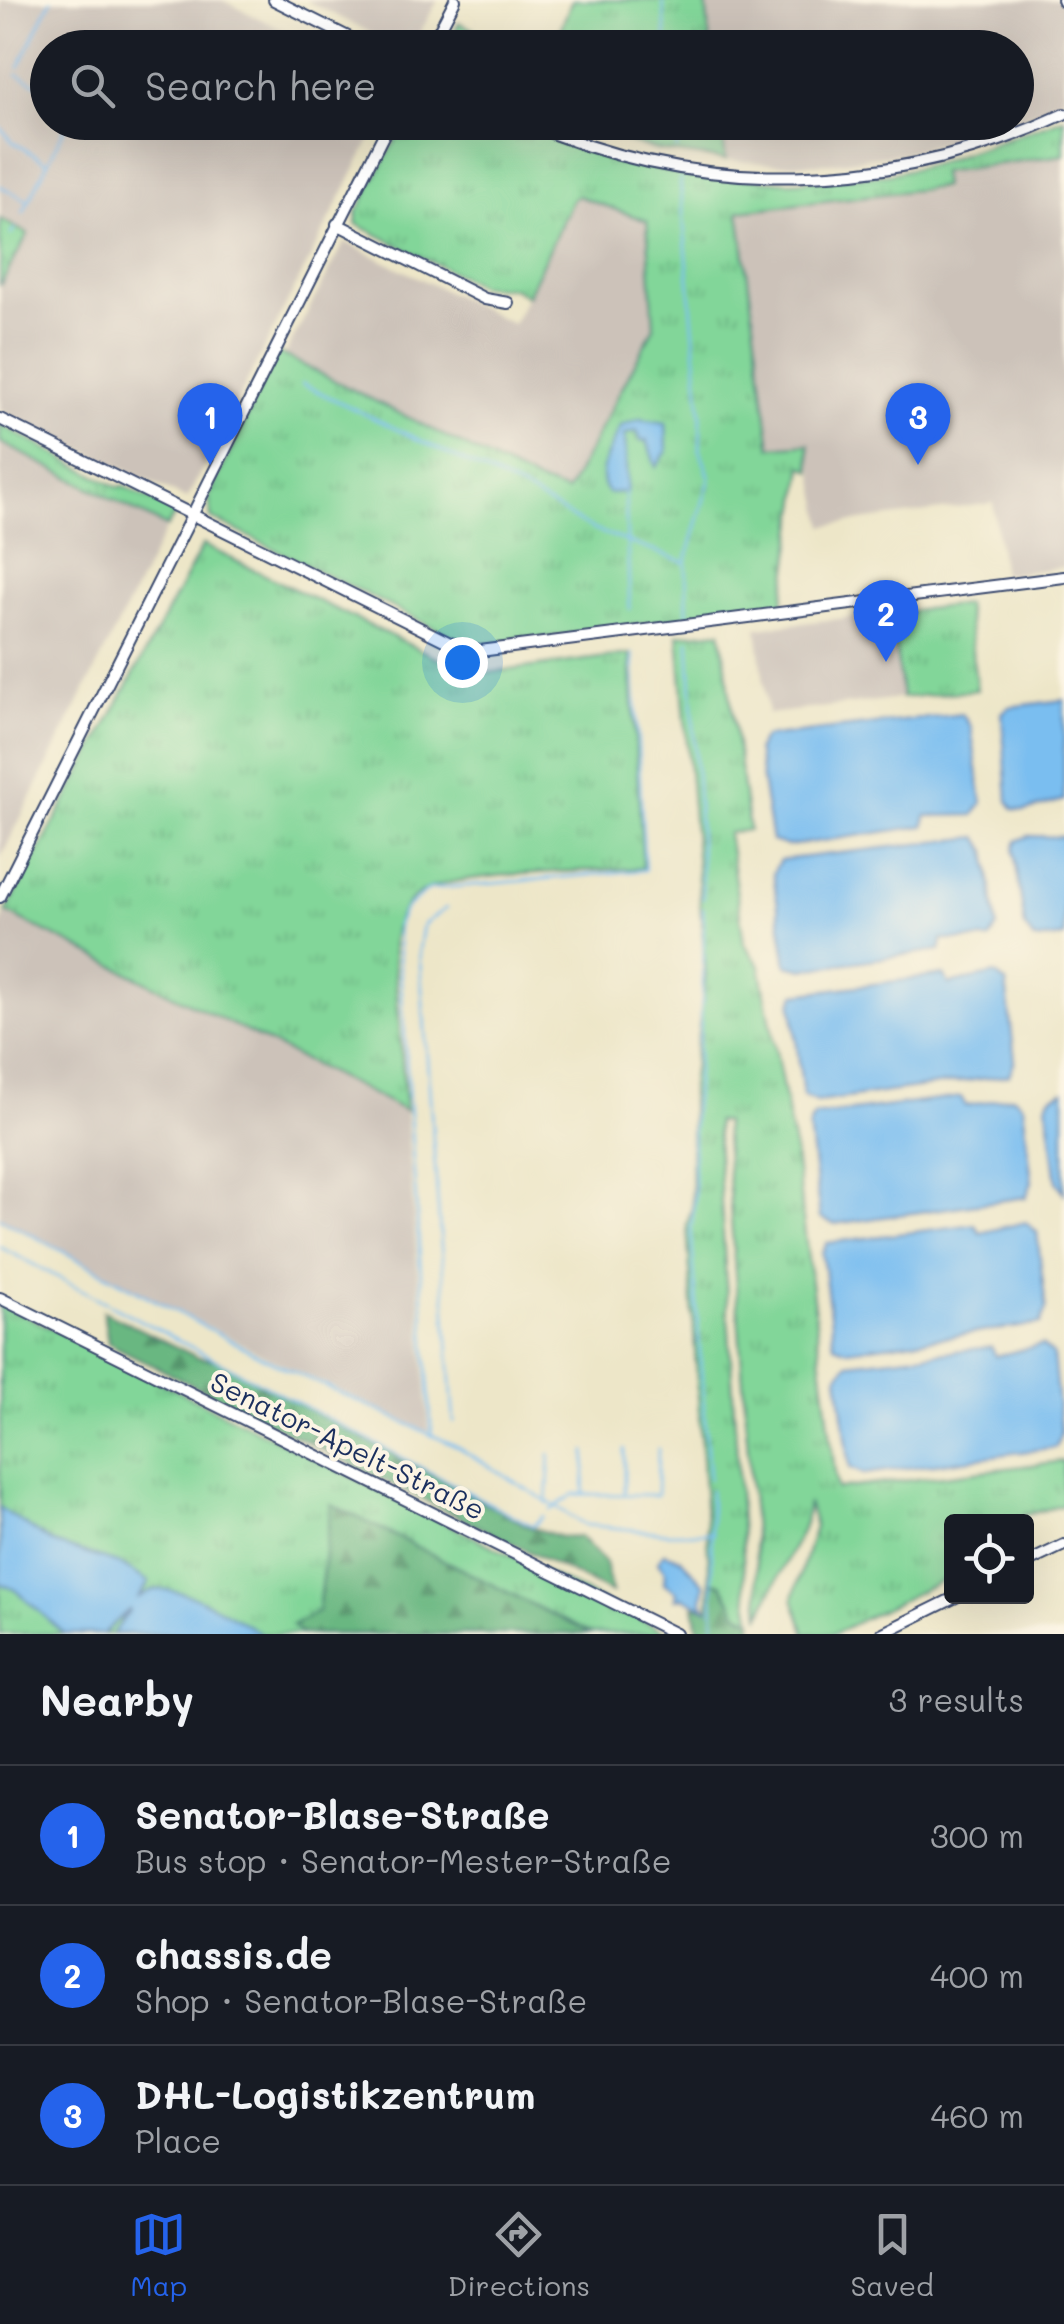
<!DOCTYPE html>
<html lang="en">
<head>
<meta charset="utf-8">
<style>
  body { margin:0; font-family:Mali,sans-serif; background:#20242c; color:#f1f3f6 }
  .controls { position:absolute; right:30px; bottom:30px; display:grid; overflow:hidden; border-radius:10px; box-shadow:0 10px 40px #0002 }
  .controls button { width:90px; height:90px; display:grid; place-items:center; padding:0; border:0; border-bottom:2px solid #363941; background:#171b24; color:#f1f3f6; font:50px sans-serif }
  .you { position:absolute; left:462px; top:662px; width:35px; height:35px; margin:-25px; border:8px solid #fff; border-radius:50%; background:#1a73e8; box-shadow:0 0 0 15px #1a73e833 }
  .badge { display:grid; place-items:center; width:65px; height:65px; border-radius:50%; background:#2563eb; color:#fff; font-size:32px; font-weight:700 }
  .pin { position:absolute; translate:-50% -82px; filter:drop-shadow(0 2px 5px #0008) }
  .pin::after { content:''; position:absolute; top:52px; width:35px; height:30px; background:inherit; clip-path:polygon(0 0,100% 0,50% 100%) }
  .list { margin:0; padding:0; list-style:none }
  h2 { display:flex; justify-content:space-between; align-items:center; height:130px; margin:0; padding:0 40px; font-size:42px }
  h2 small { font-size:32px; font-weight:400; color:#9ea1a6 }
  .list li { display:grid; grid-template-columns:65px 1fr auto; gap:30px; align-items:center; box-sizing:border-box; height:140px; padding:0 40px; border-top:2px solid #363941 }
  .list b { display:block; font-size:38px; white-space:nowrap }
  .list p { margin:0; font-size:32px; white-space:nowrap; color:#9ea1a6 }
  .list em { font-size:32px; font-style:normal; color:#9ea1a6 }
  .icon { flex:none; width:55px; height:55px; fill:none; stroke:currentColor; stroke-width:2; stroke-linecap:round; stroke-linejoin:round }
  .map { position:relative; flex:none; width:1064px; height:1634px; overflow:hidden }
  .search { position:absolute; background:#171b24; box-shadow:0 10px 40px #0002; left:30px; right:30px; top:30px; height:110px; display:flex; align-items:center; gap:25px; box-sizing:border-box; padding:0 35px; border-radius:55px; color:#9ea1a6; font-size:38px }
  .sheet { height:550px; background:#171b24 }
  nav { display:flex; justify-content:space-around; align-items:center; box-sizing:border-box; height:140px; border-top:2px solid #363941; background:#171b24; font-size:28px; color:#9ea1a6 }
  nav a { display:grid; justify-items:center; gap:5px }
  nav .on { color:#2563eb }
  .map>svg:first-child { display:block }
  .industrial { fill:#ccc2b9 }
  .grass { fill:url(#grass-tufts); stroke:#4e827c; stroke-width:2.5 }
  .forest { fill:url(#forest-firs); stroke:#427370; stroke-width:2.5 }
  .water { fill:#7abef0; stroke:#4a76a7; stroke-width:2.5 }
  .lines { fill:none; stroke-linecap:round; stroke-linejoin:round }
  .stream { stroke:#7abef0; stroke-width:2.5 }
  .minor-casing { stroke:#3a4a6e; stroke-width:14 }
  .minor { stroke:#fff; stroke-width:10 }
  .labels { text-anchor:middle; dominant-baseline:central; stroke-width:8; stroke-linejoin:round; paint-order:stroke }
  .street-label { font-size:28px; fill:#1b2f5e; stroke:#fcf5e5 }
</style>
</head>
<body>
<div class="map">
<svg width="1064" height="1634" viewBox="0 0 1064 1634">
  <defs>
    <pattern id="grass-tufts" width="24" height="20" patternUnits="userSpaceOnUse" patternTransform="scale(2.5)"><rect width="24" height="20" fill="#82d699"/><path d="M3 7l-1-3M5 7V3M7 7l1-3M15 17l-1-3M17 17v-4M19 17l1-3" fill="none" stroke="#70b886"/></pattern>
    <pattern id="forest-firs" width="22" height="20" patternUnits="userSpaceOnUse" patternTransform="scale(2.5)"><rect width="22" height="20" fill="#69b781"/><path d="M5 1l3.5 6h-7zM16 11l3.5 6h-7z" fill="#56956d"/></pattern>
  </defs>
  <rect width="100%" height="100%" fill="#fcf5e5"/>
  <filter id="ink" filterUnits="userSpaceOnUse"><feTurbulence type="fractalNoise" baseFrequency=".01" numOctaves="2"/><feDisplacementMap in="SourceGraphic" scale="20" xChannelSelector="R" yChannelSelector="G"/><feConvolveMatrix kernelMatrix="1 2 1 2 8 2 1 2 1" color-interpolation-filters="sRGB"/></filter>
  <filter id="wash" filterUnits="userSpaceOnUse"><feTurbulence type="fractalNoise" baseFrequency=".0048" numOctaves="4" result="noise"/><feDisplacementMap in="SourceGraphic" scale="40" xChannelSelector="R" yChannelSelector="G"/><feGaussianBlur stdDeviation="2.25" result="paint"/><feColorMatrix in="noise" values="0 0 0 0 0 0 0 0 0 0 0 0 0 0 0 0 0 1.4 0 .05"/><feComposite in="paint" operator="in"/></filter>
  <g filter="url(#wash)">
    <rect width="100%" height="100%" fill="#ede6c8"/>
    <g class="industrial">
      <path d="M0,0H222L317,47L48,48V122L379,123L187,499L0,410V286L27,235L0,219Z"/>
      <path d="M305,0H438L412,47L401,48Z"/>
      <path d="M706,0H1064V98L1017,120L1016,48L710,47Z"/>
      <path d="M721,123V122L1009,123L904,153L830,163L775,164L726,160Z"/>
      <path d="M1064,156V567L1003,575L993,503L824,526L808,444L771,448L738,210L944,189L942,173Z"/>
      <path d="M578,196L647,221L655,327L568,493L533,480L284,356L345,242L513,324L573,198Z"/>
      <path d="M0,442L167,527L0,859Z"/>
      <path d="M891,613L902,698L768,714L757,628Z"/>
      <path d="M6,912L406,1111L429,1432L268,1357L0,1220V925Z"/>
    </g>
    <g class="grass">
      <path d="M572,0H706L710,47L553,48Z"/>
      <path d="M459,23L511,47H447Z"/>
      <path d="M1064,118V155L941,172L943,187L739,211L771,447L809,444L811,471L803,466L783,604L509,643H465L211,518L209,497L277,352L533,480L567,492L654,327L647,221L578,196L573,199L527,296L512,288L480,286L356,224L357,212L405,123H513L592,152L675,173L790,182L889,174L933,164Z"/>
      <path d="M564,123H721L726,160L656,150Z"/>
      <path d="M0,219L28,234L0,286Z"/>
      <path d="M0,424L117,487L123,486L176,512L167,527L0,442Z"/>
      <path d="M203,545L472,675L630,654L643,868C596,871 458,872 424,891C403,902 396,920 393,942L406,1111L6,912Z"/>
      <path d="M966,604L977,690L902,698L891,613Z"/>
      <path d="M721,631L749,830L728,833L744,943L760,966L794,1147L837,1489L1064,1461V1505L1003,1521L952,1522L951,1576L833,1634H805L793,1598L815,1527L808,1503L805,1523L760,1615L724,1122L716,1121L745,1587L752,1619L737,1613L722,1584L710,1582L687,1224L692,1209L691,1086L706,975L678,635Z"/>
      <path d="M0,1303L670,1634H0Z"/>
    </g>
    <g class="forest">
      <path d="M103,1311L197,1357L216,1360L530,1527L561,1537L580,1536L605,1563L612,1593L108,1343Z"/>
      <path d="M331,1504L591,1634H302L292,1625L318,1611Z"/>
      <path d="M710,1582L722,1584L737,1613L752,1619V1634H704L698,1629L694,1606L709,1609Z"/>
    </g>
    <g class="water">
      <path d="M640,419L666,423L667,451L656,467L647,440L641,441L637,431L625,434L627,492L608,493C592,474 612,447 621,426Z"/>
      <path d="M1064,700V800L1025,811L1014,809L1008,801L1002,713L1009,707Z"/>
      <path d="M962,714L971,727L982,803L974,815L926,816L924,826L788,846L772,841L757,749L764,737Z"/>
      <path d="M1028,836L1064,837V937L1034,940L1025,927L1014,850L1017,841Z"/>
      <path d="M978,837L987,851L997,927L990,939L942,940L940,950L804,969L787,965L773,873L780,860Z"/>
      <path d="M995,974L1006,983L1015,1060L1009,1075L817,1102L803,1096L792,1004L796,994L944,975L949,984Z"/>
      <path d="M1064,1091V1193L1057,1182L1047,1105L1050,1097Z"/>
      <path d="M1013,1096L1023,1105L1032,1182L1026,1197L834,1224L820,1218L809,1126L814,1116L961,1097L966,1106Z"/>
      <path d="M1026,1222L1037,1232L1046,1309L1040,1324L848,1350L834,1345L822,1253L827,1243L975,1224L980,1233Z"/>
      <path d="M1042,1345L1053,1355L1061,1432L1056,1447L864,1474L850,1468L838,1376L848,1363L991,1347L996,1356Z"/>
      <path d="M0,1508L53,1543L120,1564L149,1582L139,1597C144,1595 148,1591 153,1590C187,1585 233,1617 262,1634H113L130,1609L103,1634H65L15,1590L0,1583Z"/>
      <path d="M664,1553L680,1558L704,1584L702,1602L709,1610L683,1597L675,1599L677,1592L664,1583L665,1571L658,1562Z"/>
    </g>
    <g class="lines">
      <g class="stream">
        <path d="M663,0L667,48"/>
        <path d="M19,67L51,0"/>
        <path d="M17,74L48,90"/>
        <path d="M674,122L677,149"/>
        <path d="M0,127L13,142L46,162"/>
        <path d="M680,179L701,416L700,450L710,478L686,562L687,613"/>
        <path d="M0,186L27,200"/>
        <path d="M23,213L68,122"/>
        <path d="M11,234L15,228"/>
        <path d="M302,384L526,491L592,529L684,562"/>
        <path d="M625,493L630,609"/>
        <path d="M689,640L703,899"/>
        <path d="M446,908L423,925L419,950L454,1422"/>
        <path d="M703,908C706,979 699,1047 693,1118C691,1154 698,1191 691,1227L709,1479"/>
        <path d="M0,1218L262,1357L456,1446L586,1525L667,1533H713"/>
        <path d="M0,1247L533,1526L543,1516"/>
        <path d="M432,1436L397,925L404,910L429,889L645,870L633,654"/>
        <path d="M710,1489L714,1634"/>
        <path d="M624,1492V1449"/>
        <path d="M584,1494L586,1451"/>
        <path d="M547,1503L550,1454"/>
        <path d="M550,1510L574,1494L657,1495L658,1449"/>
      </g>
    </g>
  </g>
  <g filter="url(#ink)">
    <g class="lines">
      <defs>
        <g id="minor">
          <path d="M274,0L370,48"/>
          <path d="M1063,0L1064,2"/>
          <path d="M430,48L455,0"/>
          <path d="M525,122C699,198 892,194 1064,114"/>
          <path d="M337,224L485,299L508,303"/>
          <path d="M0,419L450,643L480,651L1064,577"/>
          <path d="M0,897L390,122"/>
          <path d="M0,1298L676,1634"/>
          <path d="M1026,1563L1064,1545"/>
          <path d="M881,1634L958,1596"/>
        </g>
      </defs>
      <use href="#minor" class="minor-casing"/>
      <use href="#minor" class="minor"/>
    </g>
  </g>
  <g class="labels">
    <g class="street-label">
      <text transform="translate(348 1445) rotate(26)">Senator-Apelt-Straße</text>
    </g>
  </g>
</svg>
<div class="controls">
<button><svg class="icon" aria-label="locate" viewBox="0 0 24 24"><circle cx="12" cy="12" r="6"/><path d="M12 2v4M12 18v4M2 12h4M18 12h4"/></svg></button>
</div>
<div class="you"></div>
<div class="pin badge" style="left:210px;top:465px">1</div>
<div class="pin badge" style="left:886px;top:662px">2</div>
<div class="pin badge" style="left:918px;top:465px">3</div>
<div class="search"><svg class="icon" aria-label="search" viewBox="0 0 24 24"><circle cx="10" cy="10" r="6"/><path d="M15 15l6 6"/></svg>Search here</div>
</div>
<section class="sheet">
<h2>Nearby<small>3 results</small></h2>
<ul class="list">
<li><span class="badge">1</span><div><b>Senator-Blase-Straße</b><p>Bus stop · Senator-Mester-Straße</p></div><em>300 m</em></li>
<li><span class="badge">2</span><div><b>chassis.de</b><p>Shop · Senator-Blase-Straße</p></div><em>400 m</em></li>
<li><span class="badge">3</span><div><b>DHL-Logistikzentrum</b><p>Place</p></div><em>460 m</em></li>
</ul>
</section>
<nav>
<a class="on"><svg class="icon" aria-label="map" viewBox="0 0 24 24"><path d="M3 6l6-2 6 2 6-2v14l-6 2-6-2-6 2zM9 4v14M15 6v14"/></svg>Map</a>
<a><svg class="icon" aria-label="directions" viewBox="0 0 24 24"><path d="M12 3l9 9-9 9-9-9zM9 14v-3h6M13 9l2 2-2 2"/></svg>Directions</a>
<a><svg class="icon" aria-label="saved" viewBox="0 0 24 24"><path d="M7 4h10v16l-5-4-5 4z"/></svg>Saved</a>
</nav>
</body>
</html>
